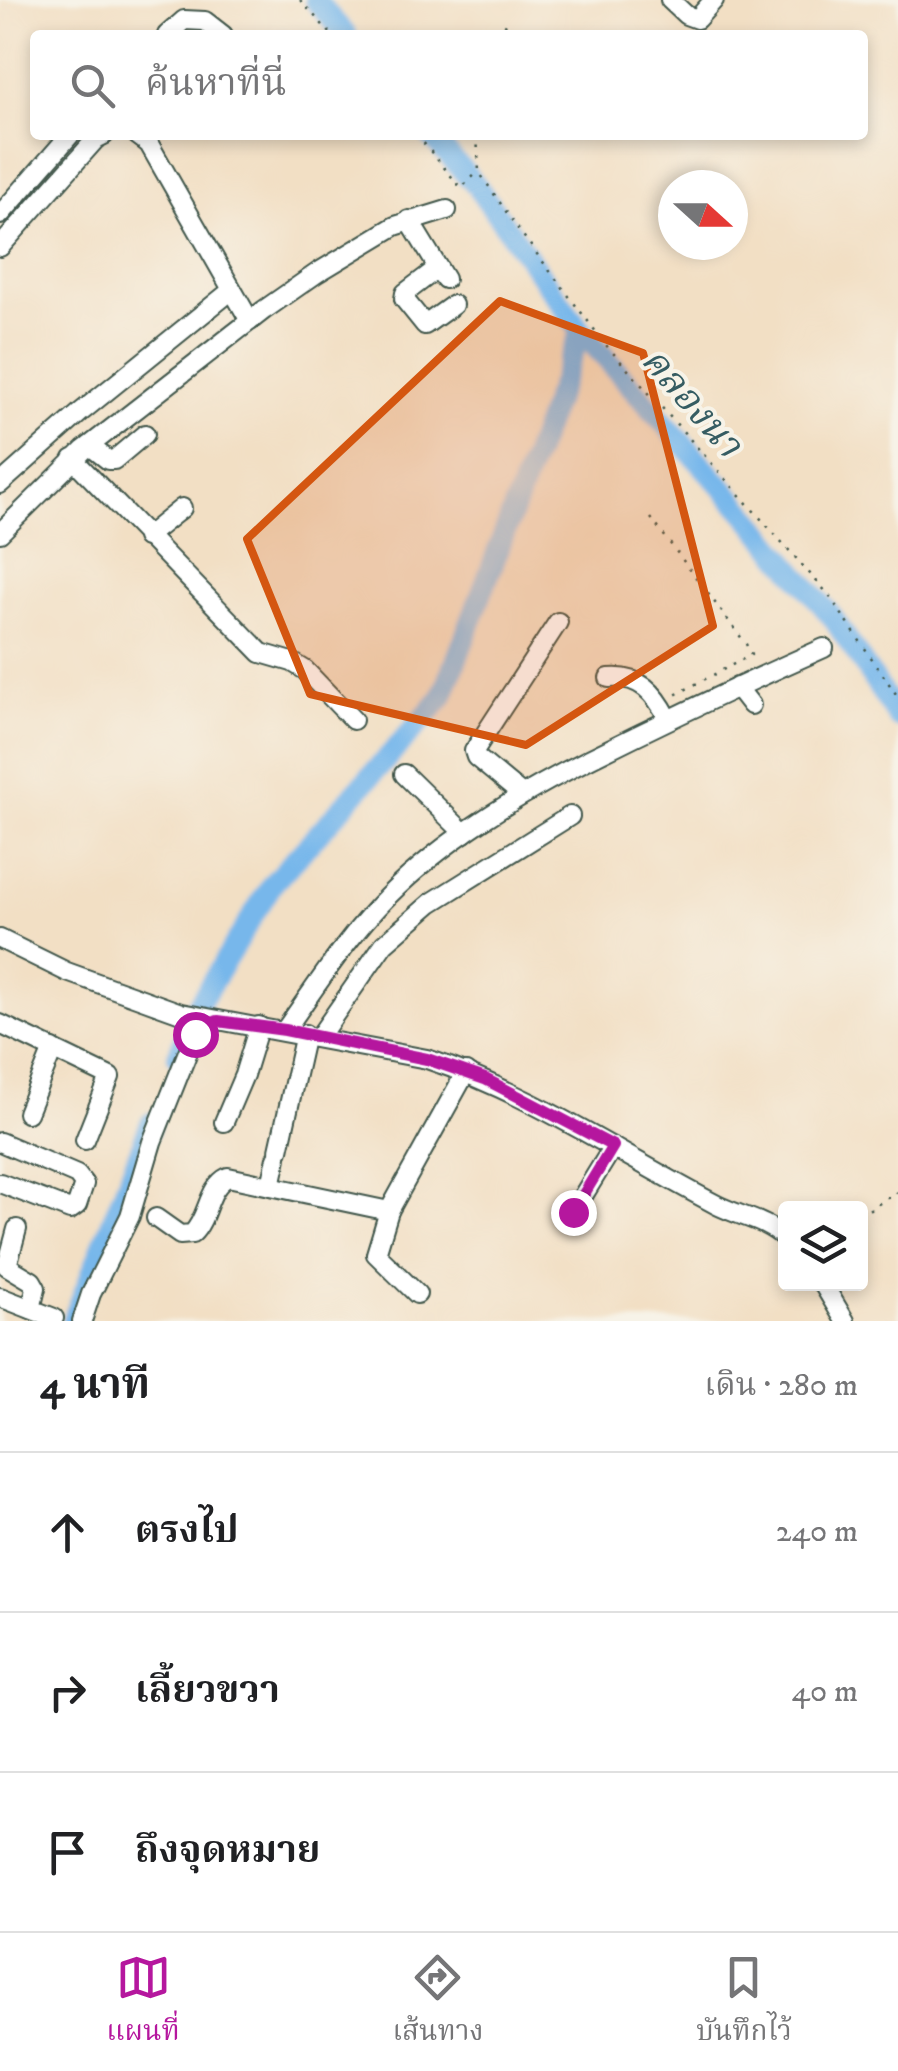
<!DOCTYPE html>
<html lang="th">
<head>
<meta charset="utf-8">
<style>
  body { margin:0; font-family:"IM FELL DW Pica","Noto Serif Thai",serif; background:#f6f6f6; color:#202124 }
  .controls { position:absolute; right:30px; bottom:30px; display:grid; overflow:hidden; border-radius:10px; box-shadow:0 5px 15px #0003 }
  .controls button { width:90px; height:90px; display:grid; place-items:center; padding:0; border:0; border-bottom:2px solid #e0e0e0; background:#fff; color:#202124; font:50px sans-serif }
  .compass { position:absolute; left:658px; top:170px; width:90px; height:90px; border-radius:50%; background:#fff; box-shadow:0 5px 15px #0003; rotate:111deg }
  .stop { position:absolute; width:30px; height:30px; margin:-22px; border:8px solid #b5179e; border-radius:50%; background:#fff }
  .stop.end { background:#b5179e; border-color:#fff; box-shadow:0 2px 10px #0008 }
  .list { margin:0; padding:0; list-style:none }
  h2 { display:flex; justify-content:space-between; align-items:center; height:130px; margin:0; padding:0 40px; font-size:42px }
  h2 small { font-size:32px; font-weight:400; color:#757577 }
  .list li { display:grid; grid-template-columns:65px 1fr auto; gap:30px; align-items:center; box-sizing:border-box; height:160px; padding:0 40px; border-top:2px solid #e0e0e0 }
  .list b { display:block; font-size:38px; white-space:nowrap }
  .list em { font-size:32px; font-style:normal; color:#757577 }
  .icon { flex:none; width:55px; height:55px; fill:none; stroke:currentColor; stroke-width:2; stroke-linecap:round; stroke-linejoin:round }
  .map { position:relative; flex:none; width:898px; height:1321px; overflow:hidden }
  .search { position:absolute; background:#fff; box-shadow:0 5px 15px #0003; left:30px; right:30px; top:30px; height:110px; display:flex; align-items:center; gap:25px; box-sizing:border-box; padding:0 35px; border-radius:10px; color:#757577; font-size:38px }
  .sheet { height:610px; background:#fff }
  nav { display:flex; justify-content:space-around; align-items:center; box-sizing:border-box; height:140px; border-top:2px solid #e0e0e0; background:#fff; font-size:28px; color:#757577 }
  nav a { display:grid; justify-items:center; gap:5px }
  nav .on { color:#b5179e }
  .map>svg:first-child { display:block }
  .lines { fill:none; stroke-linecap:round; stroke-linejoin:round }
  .river { stroke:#77b7eb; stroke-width:22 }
  .minor-casing { stroke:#3f554a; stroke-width:22 }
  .path { stroke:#3f554a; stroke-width:2.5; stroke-dasharray:2.5 8; stroke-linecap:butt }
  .minor { stroke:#fff; stroke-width:18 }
  .route { stroke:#b5179e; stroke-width:12 }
  .marked { fill:#d45610; fill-opacity:0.2; stroke:#d45610; stroke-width:8; stroke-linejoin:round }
  .labels { text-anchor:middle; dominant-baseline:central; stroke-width:8; stroke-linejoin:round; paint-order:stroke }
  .water-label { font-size:38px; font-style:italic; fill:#355c62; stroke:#f7f3e8 }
</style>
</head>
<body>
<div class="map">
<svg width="898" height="1321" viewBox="0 0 898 1321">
  <rect width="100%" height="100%" fill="#f7f3e8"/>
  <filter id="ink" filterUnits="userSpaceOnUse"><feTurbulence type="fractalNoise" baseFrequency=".01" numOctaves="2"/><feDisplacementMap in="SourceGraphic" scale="20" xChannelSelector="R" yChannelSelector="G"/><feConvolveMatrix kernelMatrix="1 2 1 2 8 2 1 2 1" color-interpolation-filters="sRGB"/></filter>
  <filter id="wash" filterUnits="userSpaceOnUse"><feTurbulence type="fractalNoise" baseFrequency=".0048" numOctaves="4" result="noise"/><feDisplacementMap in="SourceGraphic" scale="40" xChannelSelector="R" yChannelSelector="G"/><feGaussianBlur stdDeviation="2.25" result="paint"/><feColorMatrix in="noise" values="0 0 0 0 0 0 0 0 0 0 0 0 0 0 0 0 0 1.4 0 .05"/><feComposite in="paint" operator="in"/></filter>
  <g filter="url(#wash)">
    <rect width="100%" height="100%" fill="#f2dfc4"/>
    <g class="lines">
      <g class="river">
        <path d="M315,0L346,35"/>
        <path d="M430,135L475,184L581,331L744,511L833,618L898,717"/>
        <path d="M178,1056L198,1005L273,883L442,698L581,331"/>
        <path d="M73,1321L151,1123"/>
      </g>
    </g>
  </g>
  <g filter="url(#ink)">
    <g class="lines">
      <defs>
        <g id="minor">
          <path d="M670,0L686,15L697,19L714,0"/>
          <path d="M167,35L184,20L205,21L223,35"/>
          <path d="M137,135L149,144L250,321"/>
          <path d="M0,215L70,135"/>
          <path d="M409,220L445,279"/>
          <path d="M0,247L96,139L104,135"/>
          <path d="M438,268L405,293L404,299L425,325L453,305"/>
          <path d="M90,446L108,460H114L145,434"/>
          <path d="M73,459L261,653L292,662L305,670L353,720"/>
          <path d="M0,484L81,412L232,290"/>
          <path d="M0,533L84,450L264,310L317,273L395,226L447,210"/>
          <path d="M146,537L182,508"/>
          <path d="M609,678C640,675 655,693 668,718"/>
          <path d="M737,687L751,705"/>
          <path d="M404,774L464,833"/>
          <path d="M522,795L476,757L474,751L558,622"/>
          <path d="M0,939L67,972L181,1013L427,1059C530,1093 621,1155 717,1205C741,1217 766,1220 786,1239"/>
          <path d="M0,1024L110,1077L85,1140"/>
          <path d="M285,1030C317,985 348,936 387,897C446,838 517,796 589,759C667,720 745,683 824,648"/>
          <path d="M319,1037L384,944L431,903L570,816"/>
          <path d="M27,1113L53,1049"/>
          <path d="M224,1122L244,1075L259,1026"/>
          <path d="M0,1142L77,1175L84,1184L77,1205L70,1210L0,1183"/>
          <path d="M279,1150L305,1034"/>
          <path d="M271,1186L277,1158"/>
          <path d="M389,1211L376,1254L417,1294"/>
          <path d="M573,1212L613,1147"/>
          <path d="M156,1218L180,1235L192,1234C209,1218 207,1187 228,1177L389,1211L466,1072"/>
          <path d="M17,1229L7,1266L32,1281L36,1288L31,1309"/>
          <path d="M823,1284L845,1321"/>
          <path d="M0,1297L54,1318"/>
          <path d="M82,1321L91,1294L130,1216L152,1142L193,1039L199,1028L217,1021"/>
        </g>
      </defs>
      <use href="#minor" class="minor-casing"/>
      <g class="path">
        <path d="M300,0L332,35"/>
        <path d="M500,35L506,23"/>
        <path d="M417,135L461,188L477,173"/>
        <path d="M477,135L479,172L518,229L606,345L828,594L898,697"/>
        <path d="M651,518L746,644L751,655L675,695"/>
        <path d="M860,1215L898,1192"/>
      </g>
      <use href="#minor" class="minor"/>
    </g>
  </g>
  <g class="lines" filter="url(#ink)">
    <path class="route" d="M195,1034L199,1028L218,1021L285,1030L427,1059L485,1079L613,1146L573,1212"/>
  </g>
  <path class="marked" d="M500,301L643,353L713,626L526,745L310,694L247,539Z"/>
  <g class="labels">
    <g class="water-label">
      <text transform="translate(691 403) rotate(49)">คลองนา</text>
    </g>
  </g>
</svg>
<div class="controls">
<button><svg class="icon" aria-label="layers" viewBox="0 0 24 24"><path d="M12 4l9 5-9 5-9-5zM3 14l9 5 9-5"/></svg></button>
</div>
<svg class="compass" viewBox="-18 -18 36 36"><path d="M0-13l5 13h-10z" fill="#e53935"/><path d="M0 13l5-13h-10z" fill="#757577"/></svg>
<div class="stop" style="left:195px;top:1034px"></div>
<div class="stop end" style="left:573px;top:1212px"></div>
<div class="search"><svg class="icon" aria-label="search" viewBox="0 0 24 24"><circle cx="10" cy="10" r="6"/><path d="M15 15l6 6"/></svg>ค้นหาที่นี่</div>
</div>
<section class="sheet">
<h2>4 นาที<small>เดิน · 280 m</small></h2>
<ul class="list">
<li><svg class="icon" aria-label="ahead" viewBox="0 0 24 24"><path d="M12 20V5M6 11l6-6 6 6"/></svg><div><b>ตรงไป</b></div><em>240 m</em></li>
<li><svg class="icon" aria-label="right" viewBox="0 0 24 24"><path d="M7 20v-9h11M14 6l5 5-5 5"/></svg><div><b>เลี้ยวขวา</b></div><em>40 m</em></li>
<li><svg class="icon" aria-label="arrive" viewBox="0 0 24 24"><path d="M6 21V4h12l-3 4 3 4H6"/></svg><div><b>ถึงจุดหมาย</b></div></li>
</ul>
</section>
<nav>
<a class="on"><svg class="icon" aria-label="map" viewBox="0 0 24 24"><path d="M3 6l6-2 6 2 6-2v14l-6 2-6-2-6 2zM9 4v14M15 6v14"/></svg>แผนที่</a>
<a><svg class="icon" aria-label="directions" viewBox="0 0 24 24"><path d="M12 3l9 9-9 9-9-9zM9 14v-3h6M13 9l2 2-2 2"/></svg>เส้นทาง</a>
<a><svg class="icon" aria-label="saved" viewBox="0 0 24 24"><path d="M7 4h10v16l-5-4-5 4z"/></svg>บันทึกไว้</a>
</nav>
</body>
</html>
